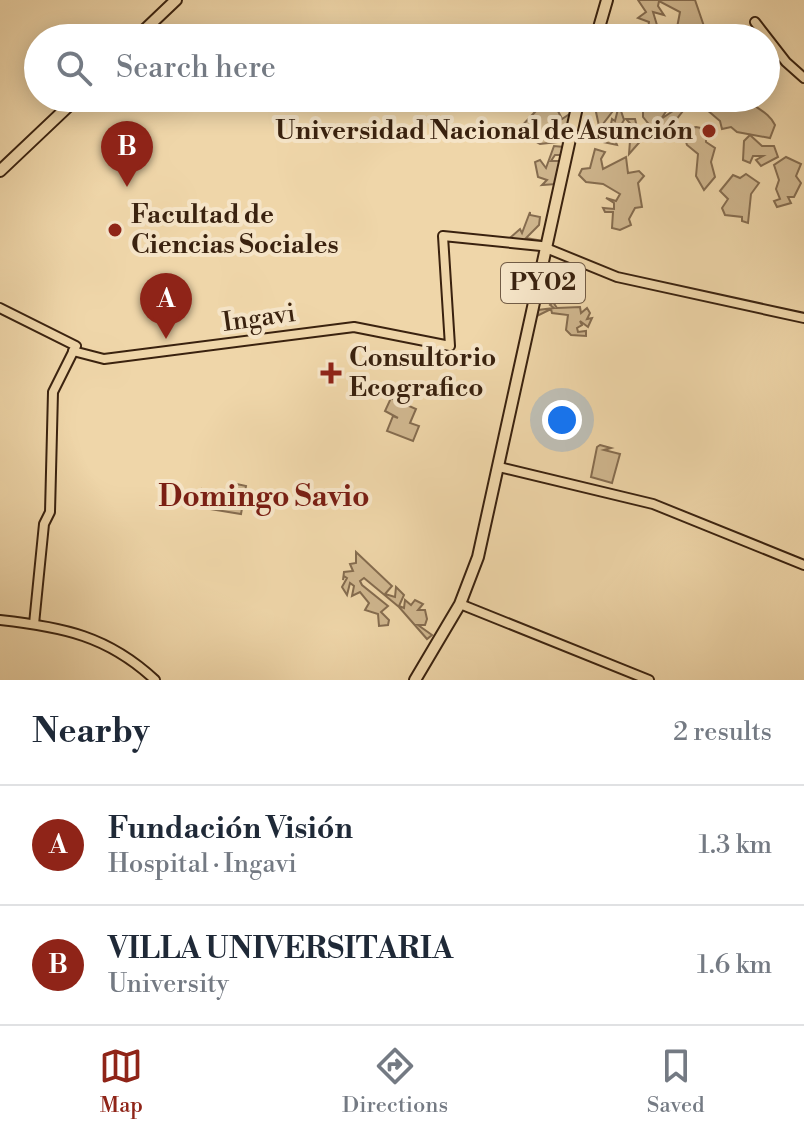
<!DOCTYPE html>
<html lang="en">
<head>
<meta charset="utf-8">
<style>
  body { margin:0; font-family:"Libre Bodoni",serif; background:#f6f6f7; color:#1f2937 }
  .you { position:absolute; left:562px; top:420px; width:28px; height:28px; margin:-20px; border:6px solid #fff; border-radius:50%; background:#1a73e8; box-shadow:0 0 0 12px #1a73e833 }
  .badge { display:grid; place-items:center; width:52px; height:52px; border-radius:50%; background:#8f2418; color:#fff; font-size:26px; font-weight:700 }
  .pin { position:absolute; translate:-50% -66px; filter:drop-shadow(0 2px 4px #0008) }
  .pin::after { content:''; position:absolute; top:42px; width:28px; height:24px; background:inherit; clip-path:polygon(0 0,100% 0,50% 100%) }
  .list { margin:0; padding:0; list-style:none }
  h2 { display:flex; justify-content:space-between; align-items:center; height:104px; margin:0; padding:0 32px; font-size:34px }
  h2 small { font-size:26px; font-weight:400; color:#747a83 }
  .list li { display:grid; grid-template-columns:52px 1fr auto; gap:24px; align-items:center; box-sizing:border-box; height:120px; padding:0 32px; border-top:2px solid #e0e1e3 }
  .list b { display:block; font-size:30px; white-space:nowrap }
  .list p { margin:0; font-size:26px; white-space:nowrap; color:#747a83 }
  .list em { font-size:26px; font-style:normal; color:#747a83 }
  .icon { flex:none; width:44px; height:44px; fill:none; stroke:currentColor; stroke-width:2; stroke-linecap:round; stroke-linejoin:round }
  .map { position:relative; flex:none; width:804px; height:680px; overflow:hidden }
  .search { position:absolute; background:#fff; box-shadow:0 4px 20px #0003; left:24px; right:24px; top:24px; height:88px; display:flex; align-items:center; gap:20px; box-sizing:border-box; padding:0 28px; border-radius:44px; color:#747a83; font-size:30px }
  .sheet { height:344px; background:#fff }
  nav { display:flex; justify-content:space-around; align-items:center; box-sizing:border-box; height:112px; border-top:2px solid #e0e1e3; background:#fff; font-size:22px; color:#747a83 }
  nav a { display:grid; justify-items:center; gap:4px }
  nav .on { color:#8f2418 }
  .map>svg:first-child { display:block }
  .green { fill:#d0b78f; stroke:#856c4f; stroke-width:2 }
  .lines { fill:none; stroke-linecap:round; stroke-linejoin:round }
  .major-casing { stroke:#3a220f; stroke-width:12 }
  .highway-casing { stroke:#3a220f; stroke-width:14 }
  .major { stroke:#efd6a9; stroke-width:8 }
  .highway { stroke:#efd6a9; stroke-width:10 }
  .poi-dot { fill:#8f2418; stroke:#f5e4c7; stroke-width:3 }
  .labels { text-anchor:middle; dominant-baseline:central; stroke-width:8; stroke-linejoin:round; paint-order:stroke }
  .shield { fill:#f5e4c7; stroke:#725c46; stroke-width:2 }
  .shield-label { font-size:24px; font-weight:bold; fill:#3a220f }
  .poi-label { font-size:26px; font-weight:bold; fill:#3a220f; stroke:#f5e4c7; text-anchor:start }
  .street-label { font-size:26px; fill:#3a220f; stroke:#f5e4c7 }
  .quarter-label { font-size:30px; font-weight:bold; fill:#7a1f14; stroke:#f5e4c7 }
</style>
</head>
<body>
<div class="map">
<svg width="804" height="680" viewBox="0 0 804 680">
  <rect width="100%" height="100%" fill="#efd6a9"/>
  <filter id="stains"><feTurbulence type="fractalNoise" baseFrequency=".0025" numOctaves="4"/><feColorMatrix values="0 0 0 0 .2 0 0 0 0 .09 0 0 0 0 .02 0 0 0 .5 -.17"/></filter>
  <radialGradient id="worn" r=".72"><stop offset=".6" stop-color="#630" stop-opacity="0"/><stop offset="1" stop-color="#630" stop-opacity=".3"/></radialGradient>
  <g class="green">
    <path d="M638,0H695L708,38H675L680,12L659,1L658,6L664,15L653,12L657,25L650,36L654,38L647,37L649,22L638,18L646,12Z"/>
    <path d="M535,98H565L564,102L566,98H578L546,245L513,242L511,237L520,229L522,233L530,212V215L540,217L539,225L526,238L543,241L556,184L542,185L547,180L538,177L535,162L540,160L546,168L554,146L564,147L563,155H555L551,161H561L567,141L540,144L517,131L535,112L526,108L529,100L555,105L562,119L571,113L564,103L560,108L558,104Z"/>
    <path d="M593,98H613L612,102L597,104L616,107L603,124H611L612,119L615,121L619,105L624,120L614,137L617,145L598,141L600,130L601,138L612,139V128L599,126Z"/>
    <path d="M716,98H745C755,108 769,112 775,125L770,138L737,132L731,127L722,129L720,121L706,109V101Z"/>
    <path d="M666,100L669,107L661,119L682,105L686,107L672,125L658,132L652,128L629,154L630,141L638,138V132L626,119H635L638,131L651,127L643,117V110L652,102Z"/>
    <path d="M696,127L706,129V142L715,148L711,162L715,177L704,190L696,176L698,154L687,145L683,133L685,129Z"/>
    <path d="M750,135L762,146H774L778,157L761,166L756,160L763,156H753L750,163L743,160L744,141Z"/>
    <path d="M595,149L605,152L601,159L603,169L626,157L628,173L639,171L644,176L638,183L642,207L635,208L629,219L631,225L620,230L612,228L613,212H605L603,208L614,209V203L606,198L616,201L620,194L603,184L586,182L579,175L582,169L590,168Z"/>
    <path d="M786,157L801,164L796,176L801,183L794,197H788L791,203L777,207L774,201L780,199L776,189L779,180L774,165Z"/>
    <path d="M746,174L759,183L751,194L748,223L742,221V217L725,215L722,208L728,199L720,191L733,175L740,178Z"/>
    <path d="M553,302L557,308L580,307L581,313L587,308L590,313L587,319L592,318L588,327L580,321L582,325L577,328L578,332L586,331V336L571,335L566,330L568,315L552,313L551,309L537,316L538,310L554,308L550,305Z"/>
    <path d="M391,398L416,409L410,423L419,426L413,441L387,431L393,416L398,418L385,411Z"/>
    <path d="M600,445L611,448L604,450L620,454L612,483L591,477L597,447Z"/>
    <path d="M232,483L246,486L241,514L198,507L202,489L229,495Z"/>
    <path d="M356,552L392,586L385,594L395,597L396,587L404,595L399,606L404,608L405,600L411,605L415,600L423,604L418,610H425L427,619L425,625H418L432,635L427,639L399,607L364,578L360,581L362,585L388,606L381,612L389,620L388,625L379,626L378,614L365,610L369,603L360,592L352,596L354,586L350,583L347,595L342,587L347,578L344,576L343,580L344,572L353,571L350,564L356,563Z"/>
  </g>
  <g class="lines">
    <defs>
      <g id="major">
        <path d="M755,22L786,62L804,78"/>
        <path d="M0,308L76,346L53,392L50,512L44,524L34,624"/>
        <path d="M73,351L104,359L354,327L450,346L443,236L541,246L617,277L804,318"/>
        <path d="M499,467L653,504L804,565"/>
        <path d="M460,604L649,680"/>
        <path d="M0,620C63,627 108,636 155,680"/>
      </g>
      <g id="highway">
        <path d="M136,38L176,0"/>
        <path d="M596,38L607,0"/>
        <path d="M0,171L77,98"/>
        <path d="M415,680L460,604L478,557L579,98"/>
      </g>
    </defs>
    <use href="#major" class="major-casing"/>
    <use href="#highway" class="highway-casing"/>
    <use href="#major" class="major"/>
    <use href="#highway" class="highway"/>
  </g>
  <g class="poi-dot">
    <circle cx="709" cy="131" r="8"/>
    <circle cx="115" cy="230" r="8"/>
    <path d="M327 361h8v8h8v8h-8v8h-8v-8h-8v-8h8z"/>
  </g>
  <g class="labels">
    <rect class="shield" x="501" y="263" width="84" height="40" rx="6"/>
    <g class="shield-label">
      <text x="543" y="283">PY02</text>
    </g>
    <g class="poi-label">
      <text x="693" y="131" text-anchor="end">Universidad Nacional de Asunción</text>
      <text x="131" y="215">Facultad de<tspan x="131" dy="30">Ciencias Sociales</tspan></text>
      <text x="349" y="358">Consultorio<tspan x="349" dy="30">Ecografico</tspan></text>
    </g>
    <g class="street-label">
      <text transform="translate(259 318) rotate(-8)">Ingavi</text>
    </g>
    <g class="quarter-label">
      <text x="264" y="497">Domingo Savio</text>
    </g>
  </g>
  <rect width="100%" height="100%" filter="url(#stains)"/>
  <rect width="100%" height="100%" fill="url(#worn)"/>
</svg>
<div class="you"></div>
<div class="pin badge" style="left:166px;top:339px">A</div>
<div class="pin badge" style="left:127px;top:187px">B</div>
<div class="search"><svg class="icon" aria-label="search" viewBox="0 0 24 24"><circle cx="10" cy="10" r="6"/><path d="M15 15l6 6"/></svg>Search here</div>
</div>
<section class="sheet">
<h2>Nearby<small>2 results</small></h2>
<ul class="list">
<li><span class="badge">A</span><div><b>Fundación Visión</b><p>Hospital · Ingavi</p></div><em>1.3 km</em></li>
<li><span class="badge">B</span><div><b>VILLA UNIVERSITARIA</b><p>University</p></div><em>1.6 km</em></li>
</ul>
</section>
<nav>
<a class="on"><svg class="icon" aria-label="map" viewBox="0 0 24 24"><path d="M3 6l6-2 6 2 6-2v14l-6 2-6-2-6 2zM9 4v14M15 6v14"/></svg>Map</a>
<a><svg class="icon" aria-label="directions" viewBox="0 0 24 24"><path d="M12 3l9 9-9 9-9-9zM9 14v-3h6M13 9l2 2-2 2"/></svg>Directions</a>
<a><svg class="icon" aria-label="saved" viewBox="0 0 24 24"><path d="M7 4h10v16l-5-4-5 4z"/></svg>Saved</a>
</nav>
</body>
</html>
